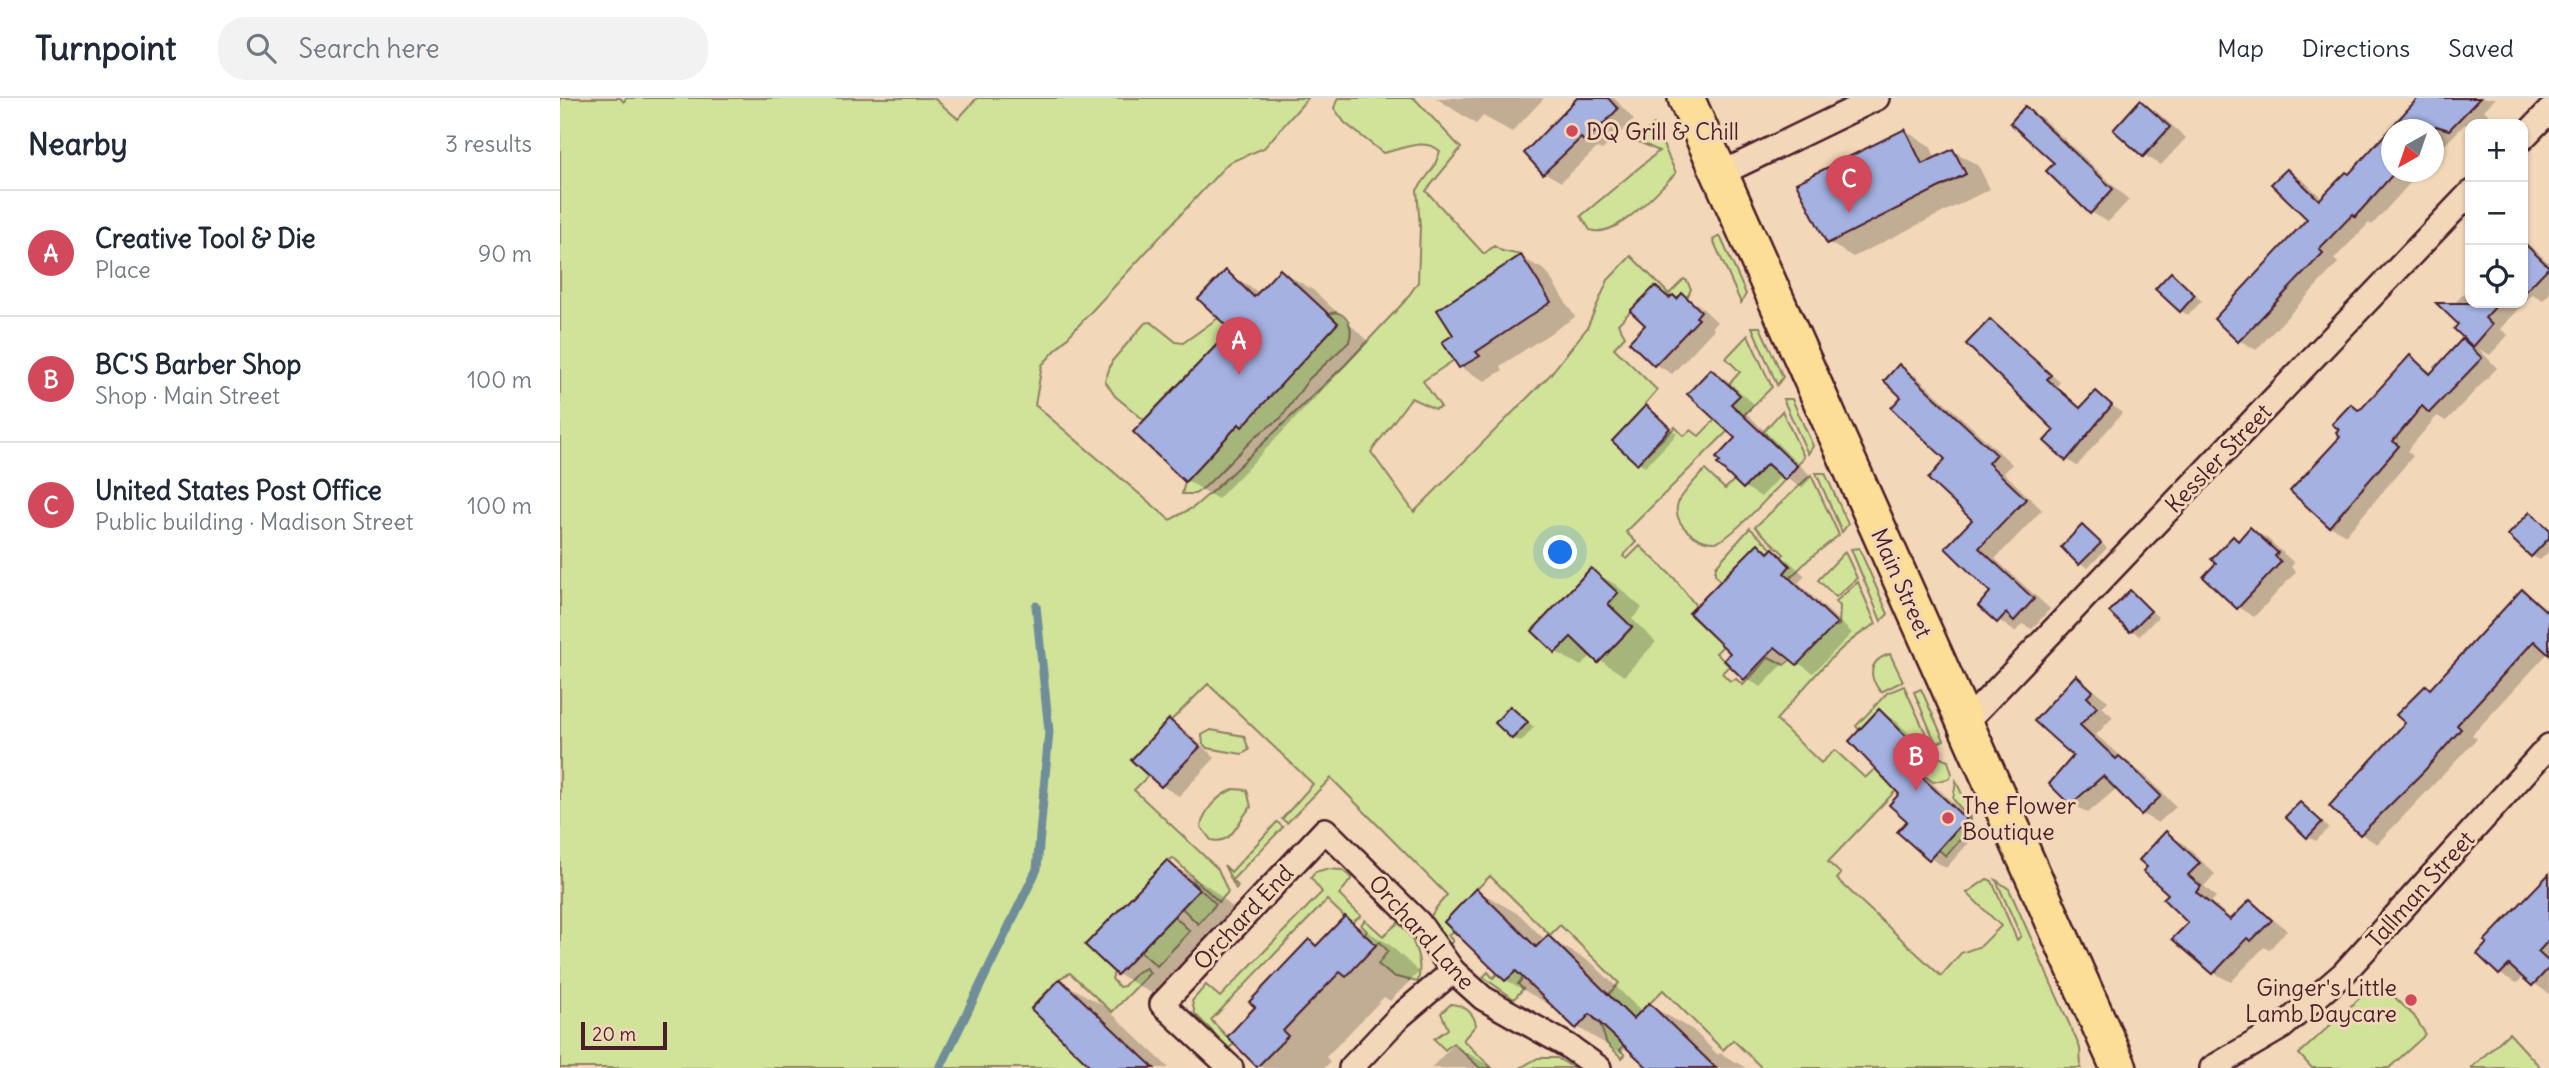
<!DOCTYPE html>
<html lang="en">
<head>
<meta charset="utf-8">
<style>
  body { margin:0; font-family:Delius,sans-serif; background:#f2f2f3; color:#1f2937 }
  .controls { position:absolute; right:21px; top:21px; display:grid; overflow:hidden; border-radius:14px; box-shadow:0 2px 5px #0004 }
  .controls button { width:63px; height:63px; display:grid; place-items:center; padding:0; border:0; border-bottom:2px solid #e0e1e3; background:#fff; color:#1f2937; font:35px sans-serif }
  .compass { position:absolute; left:1821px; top:21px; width:63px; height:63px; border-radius:50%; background:#fff; box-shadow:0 2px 5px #0004; rotate:220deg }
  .scale { position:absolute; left:21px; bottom:18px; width:86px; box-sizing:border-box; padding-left:7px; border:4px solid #4a1f2b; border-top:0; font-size:19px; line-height:24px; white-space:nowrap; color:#4a1f2b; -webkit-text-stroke:5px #f2d7b9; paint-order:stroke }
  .you { position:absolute; left:1001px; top:455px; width:24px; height:24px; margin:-18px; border:5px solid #fff; border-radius:50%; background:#1a73e8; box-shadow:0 0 0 10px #1a73e833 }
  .badge { display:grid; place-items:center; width:46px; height:46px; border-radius:50%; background:#d1495b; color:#fff; font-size:23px; font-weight:700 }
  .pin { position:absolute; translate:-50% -58px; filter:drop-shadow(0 2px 4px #0008) }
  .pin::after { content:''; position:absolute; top:37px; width:24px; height:21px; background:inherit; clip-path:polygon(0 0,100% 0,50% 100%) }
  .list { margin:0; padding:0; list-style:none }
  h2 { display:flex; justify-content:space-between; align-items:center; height:91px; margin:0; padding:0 28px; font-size:30px }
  h2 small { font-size:23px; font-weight:400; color:#747a83 }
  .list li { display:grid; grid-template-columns:46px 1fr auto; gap:21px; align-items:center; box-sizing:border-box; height:126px; padding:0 28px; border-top:2px solid #e0e1e3 }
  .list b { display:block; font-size:26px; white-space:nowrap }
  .list p { margin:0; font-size:23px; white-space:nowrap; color:#747a83 }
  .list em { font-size:23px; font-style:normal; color:#747a83 }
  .icon { flex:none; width:38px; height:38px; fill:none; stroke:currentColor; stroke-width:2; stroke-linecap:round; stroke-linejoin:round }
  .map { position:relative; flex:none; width:1989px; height:970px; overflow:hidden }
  header { display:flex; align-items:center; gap:42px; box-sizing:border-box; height:98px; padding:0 35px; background:#fff; border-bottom:2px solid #e0e1e3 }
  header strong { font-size:33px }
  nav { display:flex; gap:38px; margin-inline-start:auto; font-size:24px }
  .search { width:490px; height:63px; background:#f2f2f3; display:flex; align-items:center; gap:18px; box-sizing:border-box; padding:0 24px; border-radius:28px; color:#747a83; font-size:26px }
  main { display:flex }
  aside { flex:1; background:#fff }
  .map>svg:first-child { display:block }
  .green { fill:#d0e398; stroke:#8d8162; stroke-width:2; fill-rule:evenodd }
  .shadow { fill:#0003 }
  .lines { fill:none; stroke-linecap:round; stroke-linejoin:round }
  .stream { stroke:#6f8e9a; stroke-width:9 }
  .building { fill:#a4b1e1; stroke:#4a1f2b; stroke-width:2 }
  .street-casing { stroke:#4a1f2b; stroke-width:28 }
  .primary-casing { stroke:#4a1f2b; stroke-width:40 }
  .street { stroke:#f2d7b9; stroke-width:23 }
  .primary { stroke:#fcde96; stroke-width:35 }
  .poi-dot { fill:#d1495b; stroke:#f2d7b9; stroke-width:2.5 }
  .labels { text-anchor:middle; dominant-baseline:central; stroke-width:6; stroke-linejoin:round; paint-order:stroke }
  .poi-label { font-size:23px; fill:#4a1f2b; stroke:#f2d7b9; text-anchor:start }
  .street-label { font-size:23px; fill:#4a1f2b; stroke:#f2d7b9 }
</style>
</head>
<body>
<header>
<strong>Turnpoint</strong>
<div class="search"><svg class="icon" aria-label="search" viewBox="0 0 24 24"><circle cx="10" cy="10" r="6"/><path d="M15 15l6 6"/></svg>Search here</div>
<nav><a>Map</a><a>Directions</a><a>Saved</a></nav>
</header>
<main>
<aside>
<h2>Nearby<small>3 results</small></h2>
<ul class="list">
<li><span class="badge">A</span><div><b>Creative Tool &amp; Die</b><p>Place</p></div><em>90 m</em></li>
<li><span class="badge">B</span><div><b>BC'S Barber Shop</b><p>Shop · Main Street</p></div><em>100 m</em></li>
<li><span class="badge">C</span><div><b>United States Post Office</b><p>Public building · Madison Street</p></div><em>100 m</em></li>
</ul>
</aside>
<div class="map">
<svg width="1989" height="970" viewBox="0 0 1989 970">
  <rect width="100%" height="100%" fill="#f2d7b9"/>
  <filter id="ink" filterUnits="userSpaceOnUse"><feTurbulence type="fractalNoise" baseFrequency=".0143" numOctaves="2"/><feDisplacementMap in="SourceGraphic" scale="14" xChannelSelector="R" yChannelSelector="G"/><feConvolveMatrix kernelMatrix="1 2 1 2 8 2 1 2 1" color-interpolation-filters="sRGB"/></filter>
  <g filter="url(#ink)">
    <g class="green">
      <path d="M0,0H60L64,4L66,0H374L398,21L417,0H748L704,50L668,65L482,267L475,307L610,422L634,409L657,389L785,267L845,203L858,184L860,129L857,92L874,69L880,53C865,39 842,51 823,55L785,25L774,10L778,0H854L901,50L866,93L924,156L934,148L942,153L961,157L878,211L893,237L882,244L894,262L863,283L881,309L875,311L851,300L811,354L854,414L989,278L1027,230L1048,182L1071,158L1109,196L1124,181L1127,183L1131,191L1127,200L1117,201L1113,197L1109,200L1095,188L1058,226L1065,238L1054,250L1097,292L1085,306L1077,365L1115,329L1124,338L1131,332L1139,338L1179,297L1169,286L1180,274L1166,260L1188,237L1212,289L1066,434L1076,444L1063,458L1067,461L1080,448L1114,480L1136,508L1129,516L1158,543L1230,468L1221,459L1224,456L1195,429L1251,377L1279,437L1249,461L1156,555L1169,568L1162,575L1170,583L1176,581L1183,587L1209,559L1224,567L1239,554L1250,553L1273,529L1279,527L1280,508L1275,504L1298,484L1316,526C1276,547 1247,588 1216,622L1261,665L1275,652L1305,680L1348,640L1319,611L1299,632L1296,628L1327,595L1344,588L1376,658L1388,663L1392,676L1388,681L1373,684L1356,671L1268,764L1281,776L1277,781L1381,878L1401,855L1421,848L1441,828L1407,795L1427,781L1432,783L1457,842L1461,838L1436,782L1449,791L1520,950L1521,970H1202L1173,942L1163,952L1103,892L1056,939L1064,947L1060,952L1065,957L1062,960L1047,946L1040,926L1030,916L1059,885L1000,827L990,837L930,778L884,824L893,833L888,837L893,843L889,847C864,824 865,822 887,797L771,680L727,725L722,721L753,686L648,586L571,662L588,678L574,692L658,771L668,794L659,804L613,760L607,763L525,847L554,874L552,881L559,889L564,888L577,874L586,870L590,875L552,914L510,875L500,880L471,910L532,970H0ZM1031,470L1048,506L1072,529L1038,565L1022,550L1019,529L995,555L972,533ZM950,608L967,623L952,641L935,625Z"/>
      <path d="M1094,27L1116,75C1097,93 1056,142 1030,132L1021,118L1099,53L1077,43V40Z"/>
      <path d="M1160,138L1186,196L1181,205L1153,142Z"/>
      <path d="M776,214C790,219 793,230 789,244L749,281L721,320L696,338L646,388L635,396H622L625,384L679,326L682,328L778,225L769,216Z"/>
      <path d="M658,220L671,232L584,322L555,298L545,283L552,263L585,225L591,224L616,244L623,245Z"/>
      <path d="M1192,229H1200L1223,279L1217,287Z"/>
      <path d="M1223,301H1232L1253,348L1248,356Z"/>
      <path d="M1222,313L1244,359C1232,375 1174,438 1159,443C1141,449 1110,426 1118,405C1120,399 1139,377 1145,372L1165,391L1174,382L1184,390L1219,351L1203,334Z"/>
      <path d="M1256,375H1265L1288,426L1282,434Z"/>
      <path d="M1190,430L1212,451L1208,455L1198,446L1161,484L1155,476L1156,468Z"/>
      <path d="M1299,450L1328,516L1321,523L1291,451Z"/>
      <path d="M1285,454L1297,480L1276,499L1258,482Z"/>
      <path d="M1330,556L1343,583L1321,594C1307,578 1309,562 1330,556Z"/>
      <path d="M1361,591L1384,642L1376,646L1354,594Z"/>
      <path d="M651,632L684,638L689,652L682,656L647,650L643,646L642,637Z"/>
      <path d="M1396,683C1415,725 1417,723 1386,758L1378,751L1408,719L1393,701Z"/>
      <path d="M673,691L687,692L691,709C678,721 673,748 651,742L641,729C644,711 658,698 673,691Z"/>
      <path d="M717,724L723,729L672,782L678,788L676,791L664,767L671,774Z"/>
      <path d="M766,771L782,772L792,780L779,797L801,818L791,825L767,802L651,922L674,946L669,950L635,916L632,903L646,887L660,899L762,794L751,780L755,774Z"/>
      <path d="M631,782L656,806L638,826L622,810L639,792Z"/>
      <path d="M614,818L630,833L597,868L580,853Z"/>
      <path d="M805,822L823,838L838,825C855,838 863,864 858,884L832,878L818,866L828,853L820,844L816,847L804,837L807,833L801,827Z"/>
      <path d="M956,873L963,880L958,886L963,891L954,901L923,879L928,874L933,880L937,876L945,883Z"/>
      <path d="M1818,883L1854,918L1865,935L1863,939L1829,970H1752L1739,956Z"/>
      <path d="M891,906C903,907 914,914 916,927L903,942L932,970H920L893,945L885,952L874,941L888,931L881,915Z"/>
      <path d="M1949,935L1981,970H1911Z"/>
      <path d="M978,960H997L1014,970H960Z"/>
    </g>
    <g class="shadow">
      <path d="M876,0H984L952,34L923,18L916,26Z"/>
      <path d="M1021,0H1054L1074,22L1042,52L1037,50L1001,84L984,74Z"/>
      <path d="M1861,0H1936L1924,12L1929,17L1920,26L1910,29L1905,26L1874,58V32H1832Z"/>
      <path d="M1581,4L1597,14L1626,40L1601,67L1584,57Z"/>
      <path d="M1466,10L1482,20L1569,102L1548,124L1531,114L1496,65Z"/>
      <path d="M1832,32V74H1860L1812,127L1809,125L1774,161L1778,165L1696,252L1679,242L1749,121L1727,73L1743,82L1763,101L1790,78Z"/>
      <path d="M1345,33L1370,48L1376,61L1393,53L1418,67L1430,91L1293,159L1268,144Z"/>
      <path d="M1963,141L1989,165V196L1983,202L1972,196L1940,231L1948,237L1930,257L1919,251L1937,270L1886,323L1877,318L1847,353L1853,358L1786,437L1770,428L1733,393L1782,339L1781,332L1791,308L1800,313L1851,259L1873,275L1902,243L1913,249L1900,226L1888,213L1910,188V205H1963Z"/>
      <path d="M961,159L986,173L1015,219L940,268L943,272L925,283L900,269L896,237Z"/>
      <path d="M721,173L753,192L809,244L658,401L626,382L673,232L666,174L700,195Z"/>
      <path d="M1611,177L1642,203L1628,217L1621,213Z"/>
      <path d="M1096,190L1119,202L1123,198L1139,207L1157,224L1152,229L1154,231L1112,276L1095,266L1088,227Z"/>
      <path d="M1430,224L1500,284L1497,288L1522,311L1536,295L1562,315L1517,368L1507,362L1496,332Z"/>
      <path d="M1339,268L1356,278L1452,366L1444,375L1482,412L1435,461L1490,511L1472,531L1462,526L1455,534L1420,508L1433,494L1388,450L1415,422L1388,361L1344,299Z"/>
      <path d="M1151,273L1168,283L1195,307L1187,316L1252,379L1242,390L1222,377L1201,399L1185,389L1178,340Z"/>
      <path d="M1086,310L1117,336L1085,369L1078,364Z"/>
      <path d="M1970,416L1989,430V453L1980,462L1972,458Z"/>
      <path d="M1523,429L1547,450L1528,470L1520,465Z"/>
      <path d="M1691,431L1708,441L1734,465L1731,469L1736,474L1694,519L1678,509L1673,440L1679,444Z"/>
      <path d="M1199,448L1228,462L1245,478L1238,485L1292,535L1253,575L1230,559L1201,589L1185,580L1173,555Z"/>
      <path d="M1031,472L1056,487L1082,510L1072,521L1096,544L1064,578L1032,557L1021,568L996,554Z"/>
      <path d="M1963,494L1989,512V554L1912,637L1917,641L1817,746L1801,736L1871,592Z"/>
      <path d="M1570,495L1598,519L1579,538L1551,514Z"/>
      <path d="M1517,579L1548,603L1542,609L1553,619L1536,637L1591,683L1616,709L1598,725L1582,716L1557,690L1528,715L1511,705L1516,658Z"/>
      <path d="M951,610L974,629L961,644L953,640Z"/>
      <path d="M1319,613L1336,623L1364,650L1351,665L1421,731L1386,770L1370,760L1349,723Z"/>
      <path d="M609,623L626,633L655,660L619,698L602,688Z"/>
      <path d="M1740,706L1769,730L1756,743L1748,739Z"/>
      <path d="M1606,736L1623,745L1655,776L1644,788L1656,799L1651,804L1673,822L1690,804L1727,832L1709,852L1704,849L1671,884L1654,875L1630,825L1610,796Z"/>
      <path d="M607,764L651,790L682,818L602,901L558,876L527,847Z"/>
      <path d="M1989,775V896L1964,878L1957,885L1940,876L1919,856L1929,845L1927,843Z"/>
      <path d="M917,792L960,817L985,842L988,840L1032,865L1082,914L1089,907L1133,932L1158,957L1160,955L1186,970H1090L1067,948L1061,955L1017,929L992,905L990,907L946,882L886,824Z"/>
      <path d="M785,821L829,846L859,874L830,903L824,899L766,959L770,964L764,970H703L669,939L698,909L750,844L758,848Z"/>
      <path d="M500,883L544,908L609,970H535Z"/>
      <path d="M893,947L934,970H871Z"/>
    </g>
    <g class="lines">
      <path class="stream" d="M380,970L477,771L489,633L476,508"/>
    </g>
    <g class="building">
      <path d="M1017,0H1048L1058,11L1025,44L1021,40L983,76L964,55Z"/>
      <path d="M1858,0H1920L1889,32L1876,28L1873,32H1831V74H1835L1795,119L1793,116L1759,151L1763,155L1678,244L1654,221L1747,121L1711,86L1727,71L1759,102L1786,74L1789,76Z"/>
      <path d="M1580,2L1610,29L1583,59L1553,32Z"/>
      <path d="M1465,8L1553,91L1530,116L1486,73L1494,65L1450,25Z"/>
      <path d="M1345,31L1362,66L1393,51L1406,76L1267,146L1236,85Z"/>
      <path d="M1963,144L1989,169L1963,196Z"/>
      <path d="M961,157L991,204L916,254L920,258L899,270L882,244L893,237L877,212Z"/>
      <path d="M720,171L778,225L682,329L679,326L625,384L573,334L671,232L638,201L666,172L694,199Z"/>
      <path d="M1611,174L1635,197L1620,214L1595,191Z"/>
      <path d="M1095,188L1109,200L1113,197L1117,201L1122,195L1141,213L1136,219L1139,221L1094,268L1069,244L1085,227L1070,213Z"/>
      <path d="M1876,205H1939L1925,220L1932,227L1913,249L1894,231L1898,226Z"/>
      <path d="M1430,221L1491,277L1487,281L1520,310L1536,293L1552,307L1506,363L1484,343L1494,332L1406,246Z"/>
      <path d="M1902,241L1922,260L1869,315L1862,308L1833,343L1839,348L1769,429L1730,393L1780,339L1776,335L1779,332L1772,326L1791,306L1798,312L1802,310L1850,257L1870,276Z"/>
      <path d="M1339,266L1436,356L1428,365L1466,401L1419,450L1474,501L1454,523L1446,515L1437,525L1418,508L1430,494L1385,450L1412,422L1368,381L1385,361L1331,310L1341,299L1324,283Z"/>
      <path d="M1151,271L1180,297L1171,306L1237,368L1225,382L1207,366L1183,391L1157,366L1160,364L1156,360L1175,340L1127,296Z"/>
      <path d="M1086,307L1110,330L1077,366L1052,343Z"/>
      <path d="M1970,414L1989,431V440L1971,459L1948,437Z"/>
      <path d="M1522,427L1541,445L1519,467L1501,449Z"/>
      <path d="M1690,429L1718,455L1715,458L1721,464L1677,511L1643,479L1656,465L1651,461L1673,438L1678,443Z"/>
      <path d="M1198,445L1208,455L1213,450L1230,468L1224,475L1277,525L1237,567L1215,549L1184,582L1164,562L1170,555L1129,515Z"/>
      <path d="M1031,470L1058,495L1048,506L1072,529L1038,565L1011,539L995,555L972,533Z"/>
      <path d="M1962,491L1989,516V557L1974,543L1897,627L1901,631L1865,672L1800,737L1769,708L1845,625L1836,617L1866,587L1870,591Z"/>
      <path d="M1570,492L1591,513L1570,534L1549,514Z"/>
      <path d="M1516,577L1533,593L1527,599L1537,609L1520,627L1556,661L1559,658L1574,671L1601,698L1581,717L1543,678L1510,707L1489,686L1513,658L1474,623Z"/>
      <path d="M950,608L968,624L952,641L935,625Z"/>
      <path d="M1319,611L1348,640L1335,654L1406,721L1369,762L1337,734L1347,723L1329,707L1339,696L1289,643Z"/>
      <path d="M609,621L640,649L601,689L571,662Z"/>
      <path d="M1740,704L1762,724L1747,740L1725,719Z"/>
      <path d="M1606,733L1640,765L1628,777L1641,788L1636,794L1670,822L1690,802L1712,822L1691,843L1687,840L1653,876L1612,841L1628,825L1603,801L1608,796L1583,773L1587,769L1579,762Z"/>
      <path d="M607,762L639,792L557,877L525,847Z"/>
      <path d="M1989,776V842L1978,854L1989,864V870L1972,888L1949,867L1939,877L1917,856L1927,845L1924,843Z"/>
      <path d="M916,790L976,849L988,837L1073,921L1089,905L1156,970H1088L1030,916L1016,931L956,873L945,883L884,824Z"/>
      <path d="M785,818L816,847L786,879L780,874L740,915L723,933L728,938L697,969L667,939L695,909L689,904L749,841L756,848Z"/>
      <path d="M500,881L594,970H532L471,911Z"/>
    </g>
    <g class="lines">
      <defs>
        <g id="street">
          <path d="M1963,40L1989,13"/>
          <path d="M1160,76L1317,0"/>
          <path d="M1406,624L1910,95"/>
          <path d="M671,970L602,906L765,732L859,825L893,873L923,900L1008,948L1039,970"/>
          <path d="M791,970L839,919L893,873"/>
          <path d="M1652,970L1722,929L1784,875L1989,648"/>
        </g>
        <path id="primary" d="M1126,0L1559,970"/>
      </defs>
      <use href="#street" class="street-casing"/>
      <use href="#primary" class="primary-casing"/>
      <use href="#street" class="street"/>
      <use href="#primary" class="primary"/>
    </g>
  </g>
  <g class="poi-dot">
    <circle cx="1012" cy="33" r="7"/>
    <circle cx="1388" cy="720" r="7"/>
    <circle cx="1851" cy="902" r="7"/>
  </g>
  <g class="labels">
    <g class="poi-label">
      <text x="1026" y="33">DQ Grill &amp; Chill</text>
      <text x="1402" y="707">The Flower<tspan x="1402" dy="26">Boutique</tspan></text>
      <text x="1837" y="889" text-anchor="end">Ginger's Little<tspan x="1837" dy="26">Lamb Daycare</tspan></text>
    </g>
    <g class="street-label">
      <text transform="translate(1658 360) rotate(-46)">Kessler Street</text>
      <text transform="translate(1342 485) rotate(66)">Main Street</text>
      <text transform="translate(1860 791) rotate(-48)">Tallman Street</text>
      <text transform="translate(683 819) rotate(-47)">Orchard End</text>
      <text transform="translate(862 834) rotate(48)">Orchard Lane</text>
    </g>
  </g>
</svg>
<div class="controls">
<button>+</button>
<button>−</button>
<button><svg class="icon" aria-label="locate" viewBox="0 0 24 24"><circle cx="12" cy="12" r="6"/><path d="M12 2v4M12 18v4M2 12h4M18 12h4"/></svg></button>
</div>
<svg class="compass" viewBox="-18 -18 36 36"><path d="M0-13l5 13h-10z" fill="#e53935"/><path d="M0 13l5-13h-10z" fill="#747a83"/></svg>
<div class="scale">20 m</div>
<div class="you"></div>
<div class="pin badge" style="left:679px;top:277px">A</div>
<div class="pin badge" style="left:1356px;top:693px">B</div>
<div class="pin badge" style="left:1289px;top:115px">C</div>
</div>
</main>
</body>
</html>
